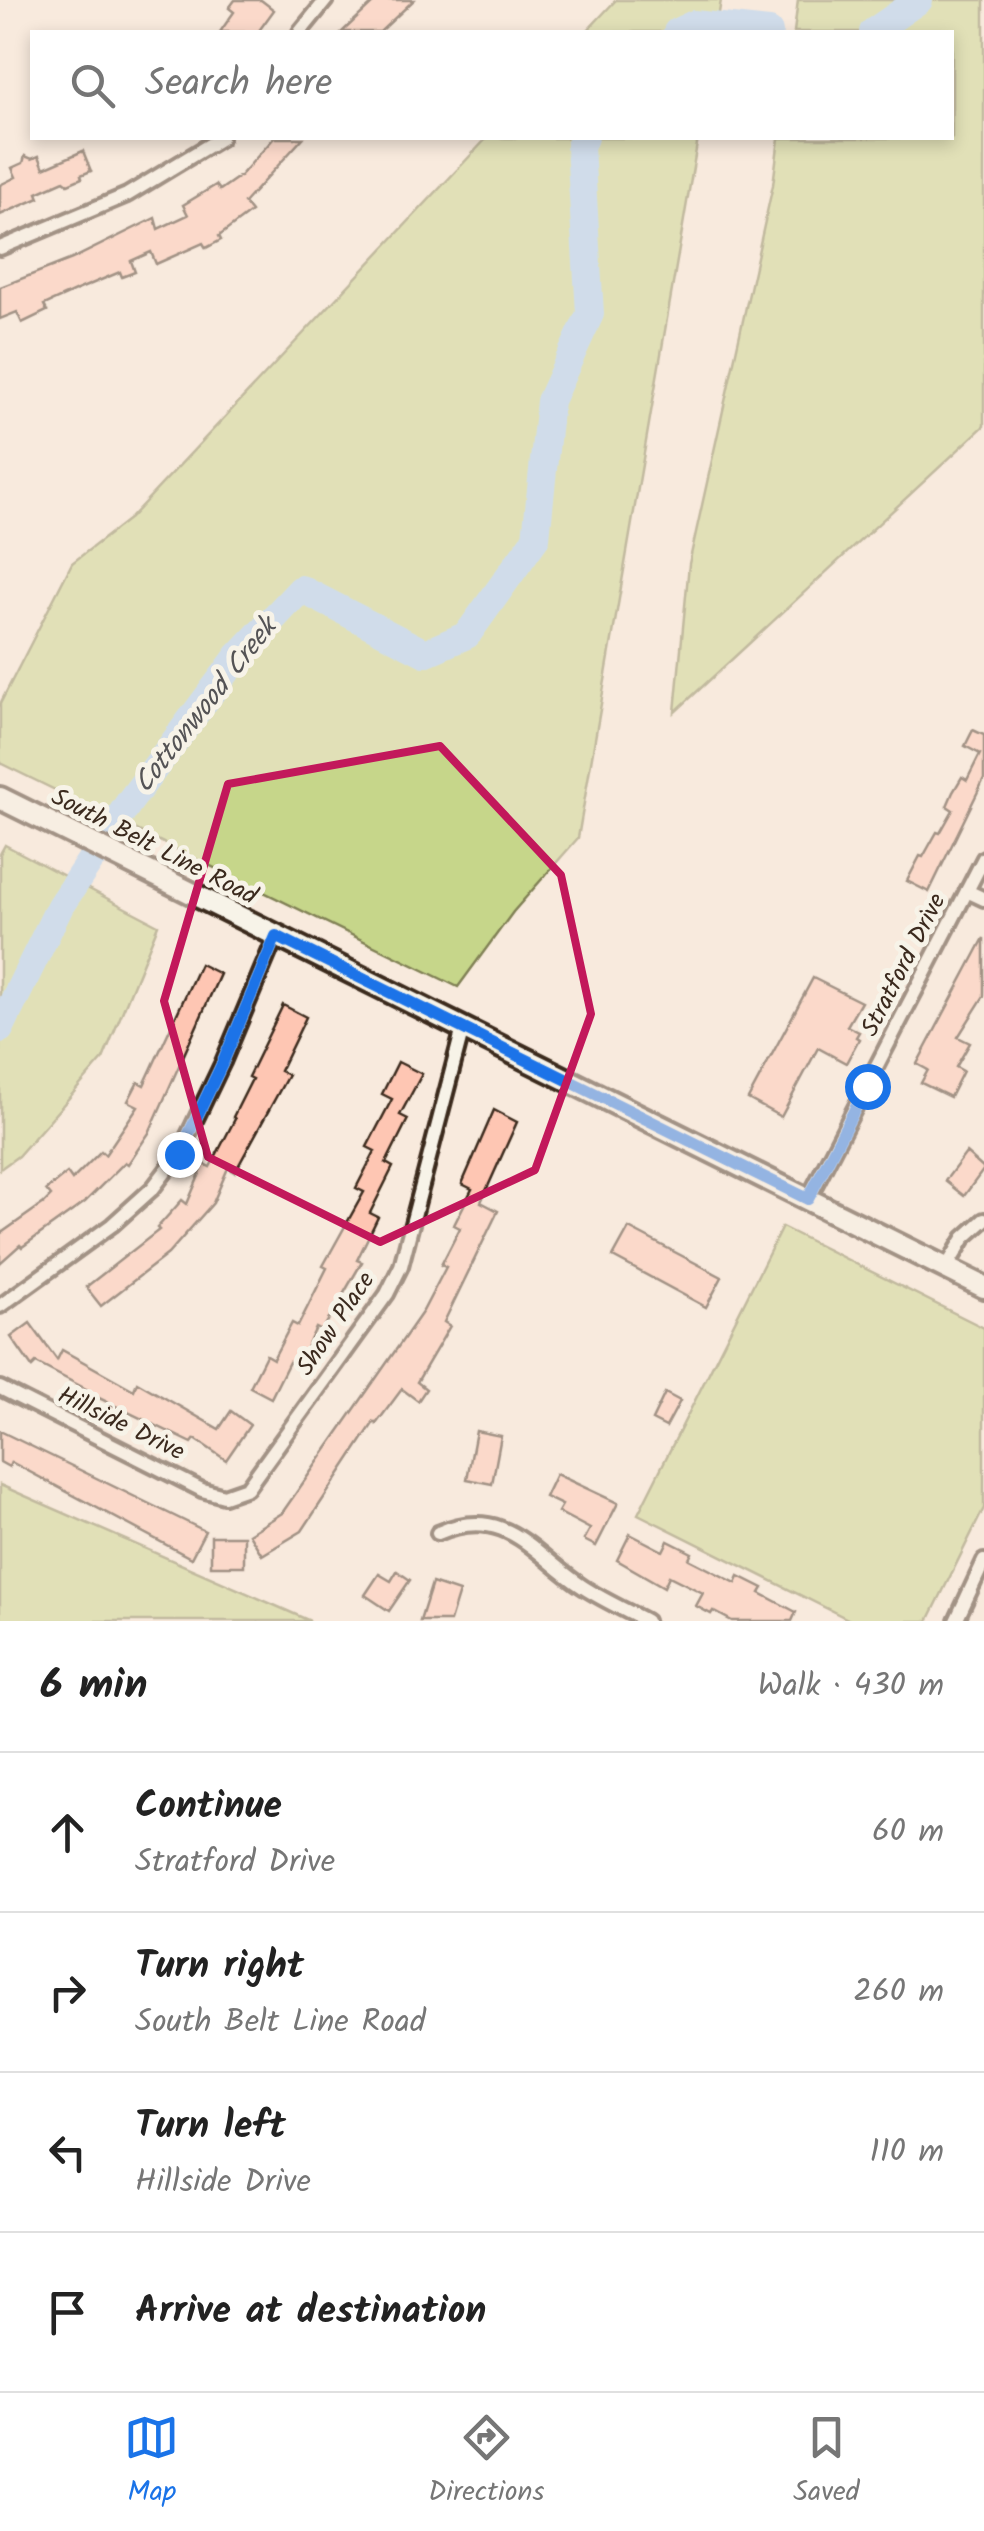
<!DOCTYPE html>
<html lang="en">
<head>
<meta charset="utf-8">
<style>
  body { margin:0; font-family:Kalam,sans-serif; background:#f6f6f6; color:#222 }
  .stop { position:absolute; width:30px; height:30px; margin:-22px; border:8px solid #1a73e8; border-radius:50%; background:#fff }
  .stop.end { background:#1a73e8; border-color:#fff; box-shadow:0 2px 10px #0008 }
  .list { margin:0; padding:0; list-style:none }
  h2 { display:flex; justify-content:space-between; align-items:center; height:130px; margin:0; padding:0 40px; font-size:42px }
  h2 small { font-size:32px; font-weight:400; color:#767676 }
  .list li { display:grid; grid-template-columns:65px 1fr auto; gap:30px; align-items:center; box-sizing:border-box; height:160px; padding:0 40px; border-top:2px solid #e0e0e0 }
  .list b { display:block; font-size:38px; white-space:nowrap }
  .list p { margin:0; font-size:32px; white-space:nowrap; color:#767676 }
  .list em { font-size:32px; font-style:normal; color:#767676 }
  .icon { flex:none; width:55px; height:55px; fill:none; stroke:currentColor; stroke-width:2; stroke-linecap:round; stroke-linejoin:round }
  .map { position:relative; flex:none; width:984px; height:1621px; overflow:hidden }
  .search { position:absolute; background:#fff; box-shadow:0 5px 15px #0003; left:30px; right:30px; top:30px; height:110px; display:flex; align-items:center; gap:25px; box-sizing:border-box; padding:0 35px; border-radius:0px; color:#767676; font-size:38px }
  .sheet { height:770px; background:#fff }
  nav { display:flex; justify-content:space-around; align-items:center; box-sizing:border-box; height:140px; border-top:2px solid #e0e0e0; background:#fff; font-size:28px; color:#767676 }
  nav a { display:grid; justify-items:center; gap:5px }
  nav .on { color:#1a73e8 }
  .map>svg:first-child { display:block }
  .green { fill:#c6d68a; stroke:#808054; stroke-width:2.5 }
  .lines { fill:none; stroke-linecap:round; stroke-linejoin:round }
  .river { stroke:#9fcdfa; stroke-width:28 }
  .building { fill:#fec6b3; stroke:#3b2a1e; stroke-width:2.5 }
  .minor-casing { stroke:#3b2a1e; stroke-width:20 }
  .primary-casing { stroke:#3b2a1e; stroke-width:28 }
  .minor { stroke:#f7f3e8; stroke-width:12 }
  .primary { stroke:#f7f3e8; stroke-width:20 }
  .route { stroke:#1a73e8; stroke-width:12 }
  .marked { fill:none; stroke:#c2185b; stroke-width:8; stroke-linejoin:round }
  .labels { text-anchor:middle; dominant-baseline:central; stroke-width:10; stroke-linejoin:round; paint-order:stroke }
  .street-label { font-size:25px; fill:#3b2a1e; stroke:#f7f3e8 }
  .water-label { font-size:28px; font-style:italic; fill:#545355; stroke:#f7f3e8 }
</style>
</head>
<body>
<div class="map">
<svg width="984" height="1621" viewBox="0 0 984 1621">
  <rect width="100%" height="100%" fill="#f8eadd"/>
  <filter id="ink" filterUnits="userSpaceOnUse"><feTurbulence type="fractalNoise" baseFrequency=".01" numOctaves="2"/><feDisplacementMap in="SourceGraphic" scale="20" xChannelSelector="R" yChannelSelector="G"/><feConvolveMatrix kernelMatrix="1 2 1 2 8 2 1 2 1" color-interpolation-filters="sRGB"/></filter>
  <g filter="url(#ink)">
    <g class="green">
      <path d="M616,0H721L716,32H586Z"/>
      <path d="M798,0H984V426L675,712L689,564L773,185L779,138H952V32H794Z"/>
      <path d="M487,138H698L578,838L513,912L458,987L0,763V704L72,563L130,518Z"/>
      <path d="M5,845L158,925L103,1059L18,1156L0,1169V854Z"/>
      <path d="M782,1227L984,1328V1508L928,1621H852L638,1514Z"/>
      <path d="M0,1485L283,1609L310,1621H0Z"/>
    </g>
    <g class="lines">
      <g class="river">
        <path d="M677,32L694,24L769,32"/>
        <path d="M873,32L919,0"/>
        <path d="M0,1029L60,906L130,801L239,655L301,589L425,653L467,635L536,538L550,401L590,314L580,146L584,138"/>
      </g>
    </g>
    <g class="building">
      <path d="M235,0H261L274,10L258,32H220L234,12L229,8Z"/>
      <path d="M376,0H414L380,32H342Z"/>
      <path d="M274,138H303L244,203L251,212L219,236L221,240L206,248L203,243L156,264L151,252L131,261L135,272L122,277L120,272L77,290L44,305L47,311L22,323L17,312L0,319V287L72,259L155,218L158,229L188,215L183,205L216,185L220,190L240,176Z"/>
      <path d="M83,151L91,171L81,175L82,178L68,184L64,181L37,193L39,198L0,215V185L16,177L12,168L23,163L25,156L32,159L39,156L44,168Z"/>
      <path d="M973,730L984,735V779L929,892L907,881L920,856L923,857L937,832L940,833L953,810L947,806L953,792L962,777L967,780L980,754L965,746Z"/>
      <path d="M984,938V996L958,1037L970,1043L956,1067L963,1071L950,1097L921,1083L928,1070L917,1064Z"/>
      <path d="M200,964L220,974L149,1133L128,1164L125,1162L85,1202L22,1247L20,1245L0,1263V1234L44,1203L51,1196L46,1190L67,1173L72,1180L101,1151L105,1155L138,1106L128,1101L138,1082L144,1085Z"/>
      <path d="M813,978L861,1002L847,1026L859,1032L856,1037L859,1039L846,1063L818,1048L781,1117L748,1099Z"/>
      <path d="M283,1005L306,1017L280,1071L288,1075L235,1172L228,1168L213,1203L168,1254L101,1306L86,1287L159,1230L157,1228L182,1200L187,1204L204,1164L210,1167L235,1119L233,1117L252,1079L248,1077Z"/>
      <path d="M398,1062L422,1074L400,1115L408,1119L386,1163L393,1167L370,1213L378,1217L357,1260L362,1262L322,1331L316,1328L297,1366L289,1362L271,1398L250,1387L266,1355L273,1359L292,1323L298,1326L327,1268L323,1266L364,1192L356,1188L375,1151L367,1147L392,1099L382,1094Z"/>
      <path d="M494,1110L517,1122L481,1202L498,1211L444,1322L450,1326L417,1382L426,1389L418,1401L402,1389L376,1424L374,1422L302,1531L262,1555L249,1534L282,1513L423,1311L446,1267L441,1265L460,1228L454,1225L472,1189L462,1184Z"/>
      <path d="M966,1153L984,1169L964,1196L945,1181Z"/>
      <path d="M629,1228L722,1277L706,1307L613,1257Z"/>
      <path d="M30,1323L57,1360L62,1350L134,1390L137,1382L219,1429L231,1411L250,1425L226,1460L195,1439L192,1443L97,1397L92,1409L81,1403L88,1390L36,1363L32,1367L11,1337Z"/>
      <path d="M665,1393L680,1401L666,1427L652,1420Z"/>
      <path d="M0,1431L205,1531L191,1558L11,1462L9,1467L0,1462Z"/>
      <path d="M476,1431L501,1436L492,1484L467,1479Z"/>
      <path d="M556,1474L618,1503L596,1546L584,1540L590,1529L558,1512L562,1505L545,1497Z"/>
      <path d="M630,1534L663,1551L668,1541L692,1553L689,1559L736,1583L739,1576L763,1588L760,1593L796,1612L792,1621H732L713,1611L711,1614L696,1606L703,1593L669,1576L664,1587L617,1560Z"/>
      <rect x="211" y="1536" width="33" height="30"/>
      <path d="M397,1571L410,1580L389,1611L365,1595L379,1574L391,1581Z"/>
      <path d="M432,1583L459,1592L450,1621H420Z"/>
    </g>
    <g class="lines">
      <defs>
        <g id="minor">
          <path d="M300,32L326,0"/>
          <path d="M0,248L127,195L221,138"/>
          <path d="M967,891L984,899"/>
          <path d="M808,1199L984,858"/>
          <path d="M946,1268L964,1238L984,1220"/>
          <path d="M0,1306L112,1225L153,1188L179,1154L223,1062L276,936"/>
          <path d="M0,1388L202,1490L224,1496L247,1488L387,1294L401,1266L463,1028"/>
          <path d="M438,1533C506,1503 534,1555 583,1587C603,1600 625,1610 646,1621"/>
          <path d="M956,1621L984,1561"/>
        </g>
        <path id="primary" d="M0,798L984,1287"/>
      </defs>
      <use href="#minor" class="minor-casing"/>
      <use href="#primary" class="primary-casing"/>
      <use href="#minor" class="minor"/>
      <use href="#primary" class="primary"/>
    </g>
  </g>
  <g class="lines" filter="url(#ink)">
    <path class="route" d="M179,1154L223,1062L276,936L808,1199L867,1086"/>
  </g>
  <path d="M0 0H984V1621H0ZM440,746L561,875L591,1014L535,1170L380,1242L208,1157L164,1001L228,784Z" fill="#f8eadd" fill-opacity=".55" fill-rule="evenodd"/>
  <path class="marked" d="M440,746L561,875L591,1014L535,1170L380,1242L208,1157L164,1001L228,784Z"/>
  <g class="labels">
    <g class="street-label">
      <text transform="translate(154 847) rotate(27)">South Belt Line Road</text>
      <text transform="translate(904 965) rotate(-63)">Stratford Drive</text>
      <text transform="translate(336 1324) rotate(-56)">Show Place</text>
      <text transform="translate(121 1424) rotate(26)">Hillside Drive</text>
    </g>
    <g class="water-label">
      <text transform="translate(206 706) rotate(-52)">Cottonwood Creek</text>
    </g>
  </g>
</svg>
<div class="stop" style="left:867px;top:1086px"></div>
<div class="stop end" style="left:179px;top:1154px"></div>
<div class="search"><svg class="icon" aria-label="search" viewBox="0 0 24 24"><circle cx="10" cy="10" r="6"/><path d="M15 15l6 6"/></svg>Search here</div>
</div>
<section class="sheet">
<h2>6 min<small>Walk · 430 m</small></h2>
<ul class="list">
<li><svg class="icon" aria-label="ahead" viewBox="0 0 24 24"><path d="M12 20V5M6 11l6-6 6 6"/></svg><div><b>Continue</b><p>Stratford Drive</p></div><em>60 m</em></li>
<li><svg class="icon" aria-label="right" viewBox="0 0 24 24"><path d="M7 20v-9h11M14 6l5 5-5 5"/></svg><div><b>Turn right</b><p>South Belt Line Road</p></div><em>260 m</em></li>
<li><svg class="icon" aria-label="left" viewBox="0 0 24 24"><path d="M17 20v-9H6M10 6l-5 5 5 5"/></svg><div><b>Turn left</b><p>Hillside Drive</p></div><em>110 m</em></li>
<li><svg class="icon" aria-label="arrive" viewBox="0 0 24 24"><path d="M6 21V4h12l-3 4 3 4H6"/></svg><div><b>Arrive at destination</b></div></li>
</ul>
</section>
<nav>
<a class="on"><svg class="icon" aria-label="map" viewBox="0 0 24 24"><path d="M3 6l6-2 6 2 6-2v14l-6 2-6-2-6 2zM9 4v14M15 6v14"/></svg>Map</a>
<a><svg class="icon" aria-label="directions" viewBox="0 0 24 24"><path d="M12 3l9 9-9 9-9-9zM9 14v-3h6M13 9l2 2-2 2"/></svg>Directions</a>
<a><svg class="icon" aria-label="saved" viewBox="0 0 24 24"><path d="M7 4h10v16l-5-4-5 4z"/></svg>Saved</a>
</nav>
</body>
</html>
